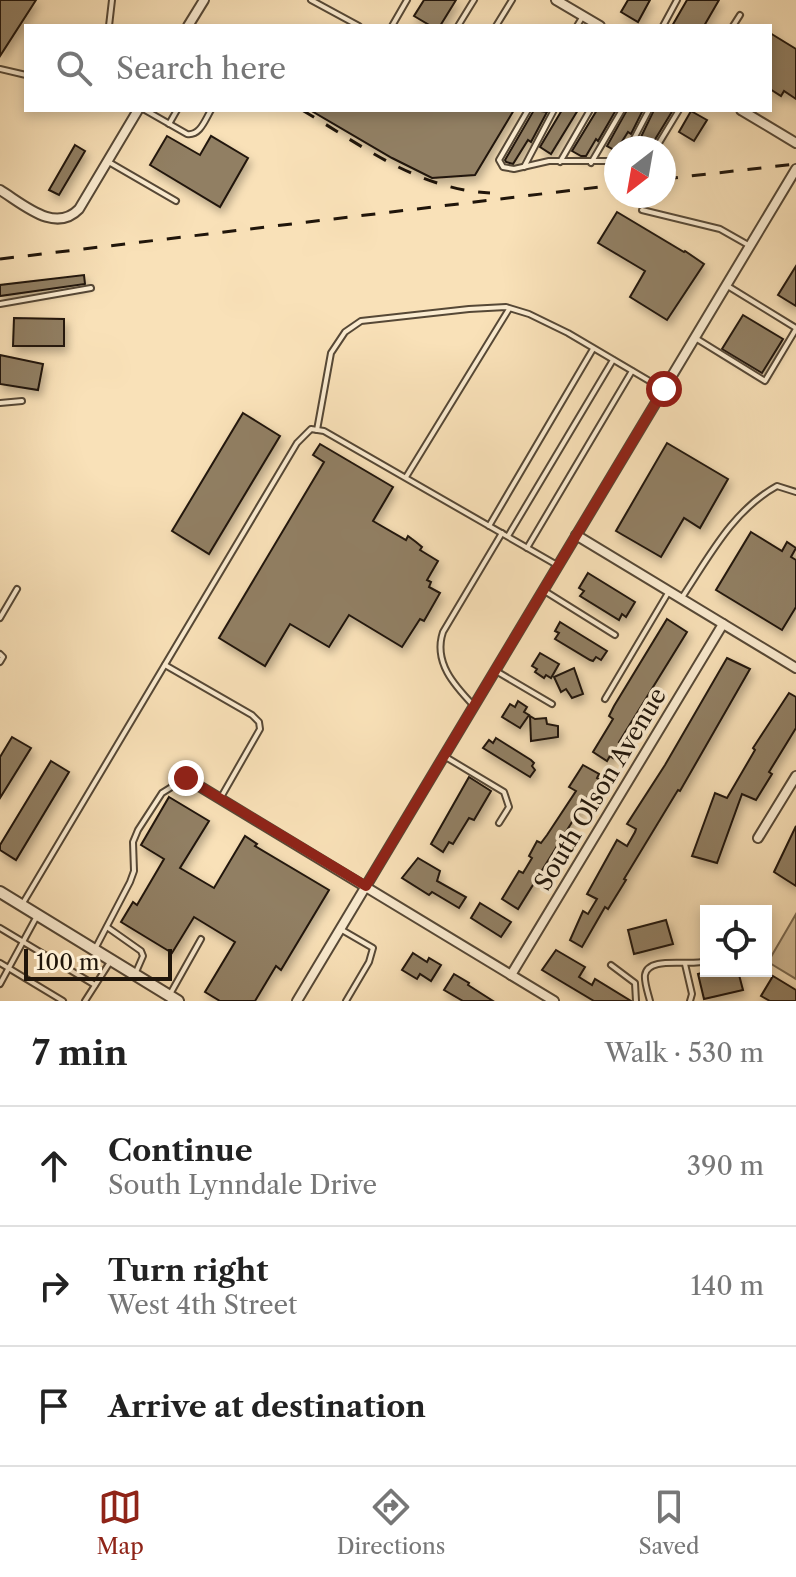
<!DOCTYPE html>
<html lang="en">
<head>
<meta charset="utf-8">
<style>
  body { margin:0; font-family:"Libre Caslon Text",serif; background:#f6f6f6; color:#222 }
  .controls { position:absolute; right:24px; bottom:24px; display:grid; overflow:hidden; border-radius:0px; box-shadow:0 4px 12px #0003 }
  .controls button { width:72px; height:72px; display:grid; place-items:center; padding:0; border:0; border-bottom:2px solid #e0e0e0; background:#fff; color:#222; font:40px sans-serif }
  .compass { position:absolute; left:604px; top:136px; width:72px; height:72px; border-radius:50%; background:#fff; box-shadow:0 4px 12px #0003; rotate:211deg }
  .scale { position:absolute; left:24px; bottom:20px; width:148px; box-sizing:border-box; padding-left:8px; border:4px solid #20150a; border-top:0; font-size:22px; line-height:28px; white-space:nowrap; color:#20150a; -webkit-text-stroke:6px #fbecd1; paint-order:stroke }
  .stop { position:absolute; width:24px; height:24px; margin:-18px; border:6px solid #8f2418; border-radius:50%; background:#fff }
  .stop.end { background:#8f2418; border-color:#fff; box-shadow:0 2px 8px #0008 }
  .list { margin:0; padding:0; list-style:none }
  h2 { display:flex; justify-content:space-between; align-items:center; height:104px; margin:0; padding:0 32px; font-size:34px }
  h2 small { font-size:26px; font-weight:400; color:#767676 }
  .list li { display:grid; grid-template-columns:52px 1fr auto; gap:24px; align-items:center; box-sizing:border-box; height:120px; padding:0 32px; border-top:2px solid #e0e0e0 }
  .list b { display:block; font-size:30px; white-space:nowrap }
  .list p { margin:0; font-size:26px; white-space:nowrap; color:#767676 }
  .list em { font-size:26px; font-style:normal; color:#767676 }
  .icon { flex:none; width:44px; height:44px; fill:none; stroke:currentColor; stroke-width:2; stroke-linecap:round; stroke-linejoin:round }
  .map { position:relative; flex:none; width:796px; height:1001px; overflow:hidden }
  .search { position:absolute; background:#fff; box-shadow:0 4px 12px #0003; left:24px; right:24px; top:24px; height:88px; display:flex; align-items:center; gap:20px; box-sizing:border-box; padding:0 28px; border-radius:0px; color:#767676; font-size:30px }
  .sheet { height:464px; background:#fff }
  nav { display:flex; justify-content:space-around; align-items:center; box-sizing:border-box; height:112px; border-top:2px solid #e0e0e0; background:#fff; font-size:22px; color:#767676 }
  nav a { display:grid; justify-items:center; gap:4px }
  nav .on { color:#8f2418 }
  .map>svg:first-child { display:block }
  .green { fill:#d4be9a; stroke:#7a6a52; stroke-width:2 }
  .building { fill:#917f64; stroke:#20150a; stroke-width:2; filter:url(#shadow) }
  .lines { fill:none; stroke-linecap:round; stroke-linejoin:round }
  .service-casing { stroke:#564836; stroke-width:8 }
  .minor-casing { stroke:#564836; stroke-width:12 }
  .tertiary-casing { stroke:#564836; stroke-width:14 }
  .service { stroke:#fbecd1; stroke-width:4 }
  .minor { stroke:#fbecd1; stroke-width:8 }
  .tertiary { stroke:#fbecd1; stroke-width:10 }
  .rail { stroke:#20150a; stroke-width:3; stroke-dasharray:14 14; stroke-linecap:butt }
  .route { stroke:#8f2418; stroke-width:10 }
  .labels { text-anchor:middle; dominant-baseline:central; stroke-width:7; stroke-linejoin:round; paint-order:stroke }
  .street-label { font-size:24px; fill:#20150a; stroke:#fbecd1 }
</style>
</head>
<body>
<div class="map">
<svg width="796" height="1001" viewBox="0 0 796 1001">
  <defs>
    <filter id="shadow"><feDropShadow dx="3" dy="5.5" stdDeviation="4" flood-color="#0004"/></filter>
  </defs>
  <rect width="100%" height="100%" fill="#f9e1b8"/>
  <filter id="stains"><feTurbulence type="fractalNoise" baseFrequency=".0025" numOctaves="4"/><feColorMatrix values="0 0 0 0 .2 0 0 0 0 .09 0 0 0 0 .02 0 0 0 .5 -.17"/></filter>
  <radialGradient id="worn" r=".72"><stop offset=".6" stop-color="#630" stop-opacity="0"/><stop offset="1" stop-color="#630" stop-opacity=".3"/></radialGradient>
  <path class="green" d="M796,914V979L768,962Z"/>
  <g class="building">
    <path d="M0,0H36L0,56Z"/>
    <path d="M424,0H456L440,26H431L414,16Z"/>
    <path d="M628,0H650L638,22L621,12Z"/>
    <path d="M687,0H719L704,26H672Z"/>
    <path d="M770,33L796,49V99L784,91L781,96L770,89Z"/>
    <path d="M310,110H514L475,175L432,178L392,158Z"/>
    <path d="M534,110L547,112L531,142L528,140L513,164L506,162L505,160Z"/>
    <path d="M562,110H578L551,154L540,147Z"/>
    <path d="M597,110H616L598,141L596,139L586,156H581L572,151Z"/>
    <path d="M627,110H643L631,134L628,132L616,151L607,146Z"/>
    <path d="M654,110H673L651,146L640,139Z"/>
    <path d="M691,111L707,120L694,141L679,132Z"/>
    <path d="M167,136L200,155L211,136L248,158L220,207L150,165Z"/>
    <path d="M75,145L85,151L59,195L49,190Z"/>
    <path d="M617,212L684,252L685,251L704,264L667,320L630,297L645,271L598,243Z"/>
    <path d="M796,266V306L778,295Z"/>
    <path d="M84,275L85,284L0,296V285Z"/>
    <path d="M743,315L783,339L762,373L722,349Z"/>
    <path d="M14,318L64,319V346H13Z"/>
    <path d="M0,355L43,364L38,390L0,384Z"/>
    <path d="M243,413L280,436L209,554L172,531Z"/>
    <path d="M667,443L728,479L700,528L684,518L661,557L616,531Z"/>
    <path d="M320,444L393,487L373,521L406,540L408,536L416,542L422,547L420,550L438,561L427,580L431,582L429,587L440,593L424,621L420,619L402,647L349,615L329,647L290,624L265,666L219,638L324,462L313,455Z"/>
    <path d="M751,532L782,551L787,542L796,548L791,557L796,560V607L782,630L716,590Z"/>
    <path d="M588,573L635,602L626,617L622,614L619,620L580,596L584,591L579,588Z"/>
    <path d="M667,619L687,632L619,742L621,743L613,758L610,756L607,761L593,752L613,719L609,716L614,706Z"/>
    <path d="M560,622L607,651L601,660L596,657L593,661L590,660L555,639L559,633L555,631Z"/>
    <path d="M540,653L559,664L551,678L546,675L544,678L535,672L537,669L532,666Z"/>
    <path d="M727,658L750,669L680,791L678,790L624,879L626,880L608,909L605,907L582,947L570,940L583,911L588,914L597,899L587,894L617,840L627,846L635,832L636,829L627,824L665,765Z"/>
    <path d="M574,668L583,694L572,698L566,689L561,692L554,677Z"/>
    <path d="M789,693L796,697V728L769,772L772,774L756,800L742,794L717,863L692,856L715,793L727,798L755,750L753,748Z"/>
    <path d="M518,701L527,707L524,712L529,715L520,728L502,717L510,704L515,707Z"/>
    <path d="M530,716L535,719L546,718L547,724L558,726V737L531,741Z"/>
    <path d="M12,737L31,748L0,798V757Z"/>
    <path d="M496,738L531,760L534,763L532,766L535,770L530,777L483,748L489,740L493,743Z"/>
    <path d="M51,761L69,772L16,860L0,850V845Z"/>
    <path d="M583,765L599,774L597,778L602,781L594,795L590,793L518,909L502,899L519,871L523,873L532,858L529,856L537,841L541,843L547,835L576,791L569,787Z"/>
    <path d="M469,777L491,791L474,820L469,818L453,844L449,842L443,852L431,844Z"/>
    <path d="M169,797L209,821L180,868L214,888L245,836L257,844L255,846L329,890L281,970L276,966L255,1001H220L205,992L235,942L194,917L172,953L121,922L133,902L137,905L164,859L141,845Z"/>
    <path d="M796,826V886L774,872Z"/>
    <path d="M418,858L440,871L437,881L466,897L459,908L432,892L429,895L402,878Z"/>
    <path d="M480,903L511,922L501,937L471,918Z"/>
    <path d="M666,920L673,944L634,954L628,930Z"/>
    <path d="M556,950L585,967L579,977L592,985L595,979L631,1001H594L542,970Z"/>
    <path d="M413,953L427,962L429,958L441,965L431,981L420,974L417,979L402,970Z"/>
    <path d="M709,971H738L743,990L704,999L698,974Z"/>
    <path d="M454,974L469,983L468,985L493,1001H463L444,990Z"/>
    <path d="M773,976L796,990V1001H770L761,996Z"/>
  </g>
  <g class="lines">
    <defs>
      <g id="service">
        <path d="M311,0L359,26"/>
        <path d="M109,26L112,0"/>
        <path d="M392,26L407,0"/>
        <path d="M458,26L474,0"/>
        <path d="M496,26L512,0"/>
        <path d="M577,26L583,16"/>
        <path d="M663,26L677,0"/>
        <path d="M733,26L740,15"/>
        <path d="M0,69L26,75"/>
        <path d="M145,110L187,134C200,136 205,120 211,110"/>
        <path d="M528,110L499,160L503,167L514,169L549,161H616"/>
        <path d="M169,124L177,110"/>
        <path d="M629,148L649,110"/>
        <path d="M656,148L679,110"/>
        <path d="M107,161L176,201"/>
        <path d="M560,162L590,110"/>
        <path d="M591,163L622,110"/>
        <path d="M524,167L554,110"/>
        <path d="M642,210L720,229L750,246"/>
        <path d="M726,285L796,328"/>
        <path d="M0,304L91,288"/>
        <path d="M697,339L765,381L796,329"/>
        <path d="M0,403L22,401"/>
        <path d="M317,430L331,353L345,332L361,321L469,309L506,307L529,314L568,333L663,389"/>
        <path d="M406,477L509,309"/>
        <path d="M489,526L593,349"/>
        <path d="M508,536L613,360"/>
        <path d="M527,548L632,371"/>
        <path d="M543,590L615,635"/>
        <path d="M681,599C709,557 732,511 777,486L796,492"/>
        <path d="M0,618L17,589"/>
        <path d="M0,654L3,657L0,662"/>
        <path d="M165,665L252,715L259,722L260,729L220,799"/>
        <path d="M496,671L552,704"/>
        <path d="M605,699L668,593"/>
        <path d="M474,706C454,685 433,662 443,632L502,533"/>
        <path d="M444,756L504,792L509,807L499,823"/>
        <path d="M23,903L297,443L311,429L324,431L557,565"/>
        <path d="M107,927L141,951L143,956L136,972"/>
        <path d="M0,928L95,985"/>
        <path d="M342,930L373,948L369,962L346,1001"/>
        <path d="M95,949L130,882L134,871L133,842L138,830L162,793L186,778"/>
        <path d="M0,963L63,1001"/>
        <path d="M685,964L692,994L690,1001"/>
        <path d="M611,965L635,983L636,1001"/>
        <path d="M0,984L37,916"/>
        <path d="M169,996L201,939"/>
        <path d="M85,1001L110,962"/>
        <path d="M650,1001C648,993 644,982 645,975C648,955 691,967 706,961"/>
      </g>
      <g id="minor">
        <path d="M556,0L600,26"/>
        <path d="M188,26L204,0"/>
        <path d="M741,110L796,143"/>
        <path d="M0,190C23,204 55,234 79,209L138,110"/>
        <path d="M576,535L796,668"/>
        <path d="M186,778L554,1001"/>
        <path d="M758,838L796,776"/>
        <path d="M511,975L723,624"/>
        <path d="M297,1001L796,169"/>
      </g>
      <path id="tertiary" d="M0,892L178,1001"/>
    </defs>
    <use href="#service" class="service-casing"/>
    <use href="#minor" class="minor-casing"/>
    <use href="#tertiary" class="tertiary-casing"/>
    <use href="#service" class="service"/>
    <use href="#minor" class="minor"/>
    <use href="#tertiary" class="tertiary"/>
    <g class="rail">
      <path d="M302,110C363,146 417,189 490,193"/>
      <path d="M664,179L796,164"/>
      <path d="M0,259L616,185"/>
    </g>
  </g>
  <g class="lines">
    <path class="route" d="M186,778L366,886L664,389"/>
  </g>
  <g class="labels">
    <g class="street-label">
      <text transform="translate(600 789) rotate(-59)">South Olson Avenue</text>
    </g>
  </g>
  <rect width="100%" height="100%" filter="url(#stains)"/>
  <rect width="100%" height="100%" fill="url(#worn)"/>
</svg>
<div class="controls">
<button><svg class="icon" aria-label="locate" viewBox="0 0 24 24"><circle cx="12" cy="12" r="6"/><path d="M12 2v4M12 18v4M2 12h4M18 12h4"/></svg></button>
</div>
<svg class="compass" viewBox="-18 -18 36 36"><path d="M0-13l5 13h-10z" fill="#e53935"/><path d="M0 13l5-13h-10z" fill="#767676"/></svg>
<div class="scale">100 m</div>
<div class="stop" style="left:664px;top:389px"></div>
<div class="stop end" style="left:186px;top:778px"></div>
<div class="search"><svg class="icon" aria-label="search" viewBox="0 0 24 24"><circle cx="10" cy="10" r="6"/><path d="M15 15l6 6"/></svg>Search here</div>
</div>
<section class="sheet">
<h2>7 min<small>Walk · 530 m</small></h2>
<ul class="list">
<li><svg class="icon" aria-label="ahead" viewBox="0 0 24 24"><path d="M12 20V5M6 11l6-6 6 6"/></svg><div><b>Continue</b><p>South Lynndale Drive</p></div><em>390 m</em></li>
<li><svg class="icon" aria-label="right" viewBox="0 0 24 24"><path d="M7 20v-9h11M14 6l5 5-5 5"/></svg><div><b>Turn right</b><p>West 4th Street</p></div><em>140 m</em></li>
<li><svg class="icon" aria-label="arrive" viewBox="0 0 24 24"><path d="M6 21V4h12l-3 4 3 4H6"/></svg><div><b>Arrive at destination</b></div></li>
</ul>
</section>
<nav>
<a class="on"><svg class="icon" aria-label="map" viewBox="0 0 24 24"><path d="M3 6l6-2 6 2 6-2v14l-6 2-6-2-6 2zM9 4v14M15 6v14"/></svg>Map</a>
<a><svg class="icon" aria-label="directions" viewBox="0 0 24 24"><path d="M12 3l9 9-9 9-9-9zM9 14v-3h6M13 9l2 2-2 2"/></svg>Directions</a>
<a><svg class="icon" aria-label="saved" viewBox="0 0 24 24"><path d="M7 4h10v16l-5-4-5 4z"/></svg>Saved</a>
</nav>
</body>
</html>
